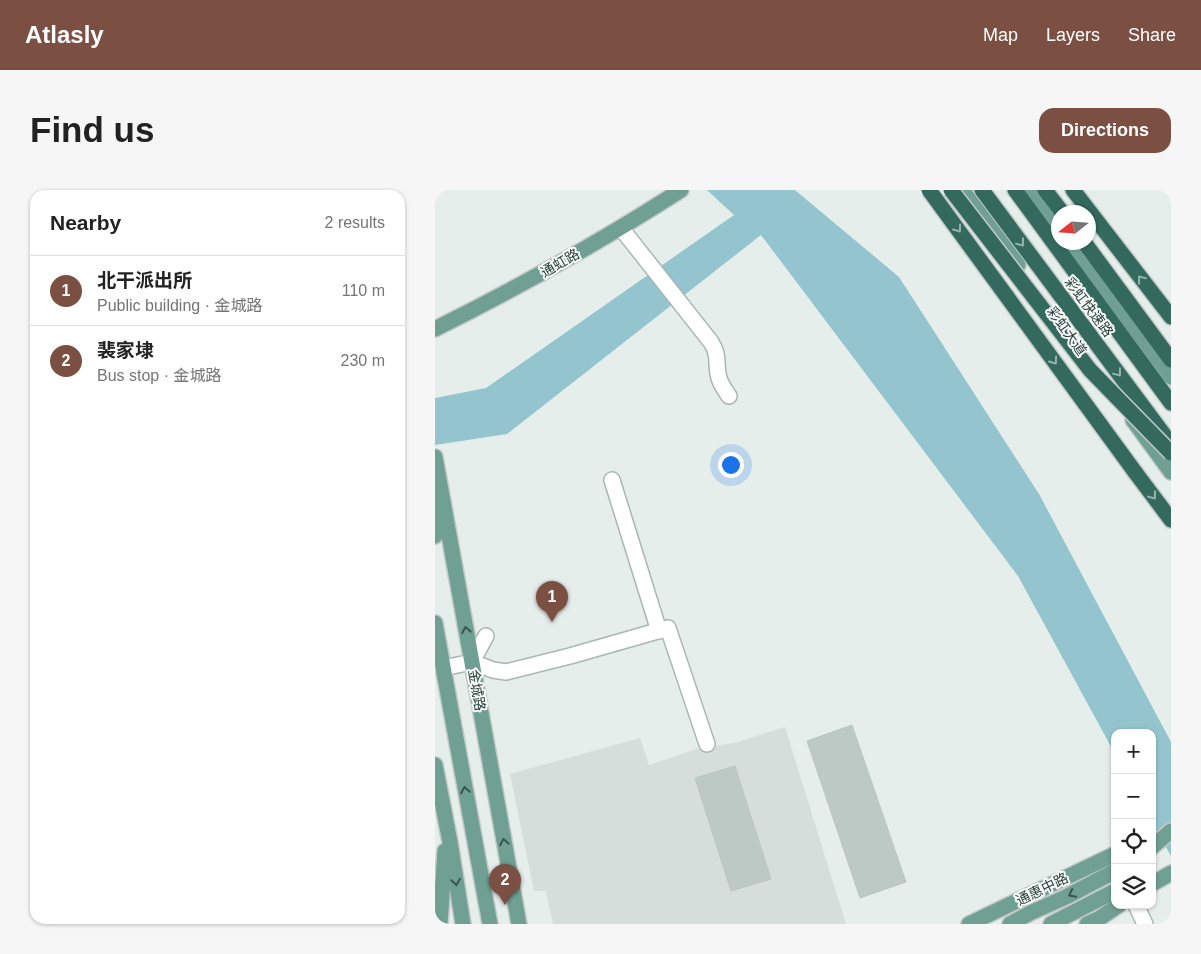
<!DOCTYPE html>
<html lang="en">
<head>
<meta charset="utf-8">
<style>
  body { margin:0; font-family:Arial,"Noto Sans SC",sans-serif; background:#f6f6f6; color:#222 }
  .controls { position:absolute; right:15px; bottom:15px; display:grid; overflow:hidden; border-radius:10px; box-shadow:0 1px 4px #0004 }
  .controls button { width:45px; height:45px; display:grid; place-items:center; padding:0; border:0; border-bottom:1px solid #e0e0e0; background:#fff; color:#222; font:25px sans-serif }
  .compass { position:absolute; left:616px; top:15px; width:45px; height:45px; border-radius:50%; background:#fff; box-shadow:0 1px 4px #0004; rotate:253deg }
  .you { position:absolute; left:295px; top:274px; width:18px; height:18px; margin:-12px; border:4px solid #fff; border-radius:50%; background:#1a73e8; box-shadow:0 0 0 8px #1a73e833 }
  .badge { display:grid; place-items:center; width:32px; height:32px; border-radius:50%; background:#7b5043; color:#fff; font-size:16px; font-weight:700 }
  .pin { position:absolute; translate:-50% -41px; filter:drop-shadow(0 1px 2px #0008) }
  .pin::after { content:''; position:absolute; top:26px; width:18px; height:15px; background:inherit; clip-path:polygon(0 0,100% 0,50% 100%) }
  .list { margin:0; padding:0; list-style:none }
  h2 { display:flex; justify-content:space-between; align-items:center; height:65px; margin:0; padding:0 20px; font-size:21px }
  h2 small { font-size:16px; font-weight:400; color:#767676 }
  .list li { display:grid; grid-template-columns:32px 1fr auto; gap:15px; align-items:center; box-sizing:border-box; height:70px; padding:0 20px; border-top:1px solid #e0e0e0 }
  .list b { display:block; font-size:19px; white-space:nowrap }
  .list p { margin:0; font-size:16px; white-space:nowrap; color:#767676 }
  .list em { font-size:16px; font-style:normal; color:#767676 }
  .icon { flex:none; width:28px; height:28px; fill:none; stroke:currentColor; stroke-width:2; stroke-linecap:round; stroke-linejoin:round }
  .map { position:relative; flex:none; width:736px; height:734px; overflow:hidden; border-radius:15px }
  header { display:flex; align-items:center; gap:30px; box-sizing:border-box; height:70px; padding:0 25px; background:#7b5043; color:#fff }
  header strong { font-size:24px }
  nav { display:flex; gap:28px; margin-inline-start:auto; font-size:18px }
  .intro { display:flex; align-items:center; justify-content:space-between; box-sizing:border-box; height:120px; padding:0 30px }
  h1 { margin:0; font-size:35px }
  .button { padding:12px 22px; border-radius:15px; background:#7b5043; color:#fff; font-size:18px; font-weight:700 }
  main { display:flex; gap:30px; padding:0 30px }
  aside { flex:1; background:#fff; border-radius:15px; box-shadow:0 1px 4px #0004 }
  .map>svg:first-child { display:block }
  .built { fill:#d5deda }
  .water { fill:#94c5ce }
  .building { fill:#bcc9c4; stroke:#b9c7c1 }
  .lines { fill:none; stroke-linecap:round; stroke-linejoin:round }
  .minor-casing { stroke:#a9b6b2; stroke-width:18 }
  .major-casing { stroke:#c2c9c7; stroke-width:18 }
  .highway-casing { stroke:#c2c9c7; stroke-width:18 }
  .minor { stroke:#fff; stroke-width:15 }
  .major { stroke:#6fa093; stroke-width:15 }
  .highway { stroke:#34695e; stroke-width:15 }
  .highway-bridge-casing { stroke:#c2c9c7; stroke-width:18; stroke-linecap:butt }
  .highway-bridge { stroke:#34695e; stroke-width:15 }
  .oneway { stroke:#96b2ac }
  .oneway2 { stroke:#38574f }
  .labels { text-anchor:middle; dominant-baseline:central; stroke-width:4; stroke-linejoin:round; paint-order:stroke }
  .street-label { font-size:14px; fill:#263f38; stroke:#f7faf9 }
</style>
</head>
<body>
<header>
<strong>Atlasly</strong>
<nav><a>Map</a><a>Layers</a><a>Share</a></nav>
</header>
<div class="intro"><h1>Find us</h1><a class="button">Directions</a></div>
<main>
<aside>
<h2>Nearby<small>2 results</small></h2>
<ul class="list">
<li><span class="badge">1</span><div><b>北干派出所</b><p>Public building · 金城路</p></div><em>110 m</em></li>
<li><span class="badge">2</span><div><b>裴家埭</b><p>Bus stop · 金城路</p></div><em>230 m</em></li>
</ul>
</aside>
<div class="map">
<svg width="736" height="734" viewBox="0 0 736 734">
  <rect width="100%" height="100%" fill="#e6eeeb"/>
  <path class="built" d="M350,537L411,734H118L111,701H99L75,584L205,548L214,575L261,559L299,553Z"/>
  <path class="water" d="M272,0H360L464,87L604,304L736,552V666L717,633V543H680V564L583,386L326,45L72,244L0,255V208L51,198L299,25Z"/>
  <g class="building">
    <path d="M417,535L471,692L425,708L372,551Z"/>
    <path d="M300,576L336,689L296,701L260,588Z"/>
  </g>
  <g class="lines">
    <defs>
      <g id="minor">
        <path d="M186,38L276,152C285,166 280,174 284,188C286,195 290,200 294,206"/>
        <path d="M177,290L224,441"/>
        <path d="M37,472L51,446"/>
        <path d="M8,478L37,472L58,480L71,482L135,466L233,438L272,554"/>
        <path d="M701,715L710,734"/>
      </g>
      <g id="major">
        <path d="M527,0L583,75"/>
        <path d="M597,0L624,35"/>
        <path d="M636,52L736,187"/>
        <path d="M0,139C84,97 167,51 246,0"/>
        <path d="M698,230L736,282"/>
        <path d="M0,267L84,734"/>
        <path d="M0,346L2,310"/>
        <path d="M0,433L55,734"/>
        <path d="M0,575L15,652L28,734"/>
        <path d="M717,657L736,641"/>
        <path d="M717,694L736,683"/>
        <path d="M5,734L10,661"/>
        <path d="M534,734L680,664"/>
        <path d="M575,734L595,723L631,707L680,681"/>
        <path d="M616,734L680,701"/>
        <path d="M652,734L665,728L684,715"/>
      </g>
      <g id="highway">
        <path d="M547,0L736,254"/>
        <path d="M580,0L736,213"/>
        <path d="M610,0L627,22"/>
        <path d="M638,0L736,127"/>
        <path d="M649,52L736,170"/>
        <path d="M700,282L736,330"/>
      </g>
    </defs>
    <use href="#minor" class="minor-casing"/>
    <use href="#major" class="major-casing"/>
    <use href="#highway" class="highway-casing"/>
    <use href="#minor" class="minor"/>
    <use href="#major" class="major"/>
    <use href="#highway" class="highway"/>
    <defs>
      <g id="highway-bridge">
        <path d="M494,0L700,282"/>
        <path d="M516,0L655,180L736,263"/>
      </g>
    </defs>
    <use href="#highway-bridge" class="highway-bridge-casing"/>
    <use href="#highway-bridge" class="highway-bridge"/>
  </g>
  <defs><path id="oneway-chevron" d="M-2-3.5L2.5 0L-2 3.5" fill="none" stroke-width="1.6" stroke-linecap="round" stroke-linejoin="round" transform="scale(1.25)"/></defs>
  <g class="oneway">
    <use href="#oneway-chevron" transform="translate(523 39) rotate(54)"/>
    <use href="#oneway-chevron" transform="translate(586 53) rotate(53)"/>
    <use href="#oneway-chevron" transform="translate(706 89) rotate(-128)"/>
    <use href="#oneway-chevron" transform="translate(619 171) rotate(54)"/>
    <use href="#oneway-chevron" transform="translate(683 183) rotate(53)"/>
    <use href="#oneway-chevron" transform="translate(718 306) rotate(53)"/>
  </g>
  <g class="oneway2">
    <use href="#oneway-chevron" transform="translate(31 440) rotate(-100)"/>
    <use href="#oneway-chevron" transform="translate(30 600) rotate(-100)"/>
    <use href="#oneway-chevron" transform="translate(69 652) rotate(-100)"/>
    <use href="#oneway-chevron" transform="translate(21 692) rotate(81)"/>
    <use href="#oneway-chevron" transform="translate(637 704) rotate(153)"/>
  </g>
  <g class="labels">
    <g class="street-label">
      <text transform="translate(125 73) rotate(-30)">通虹路</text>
      <text transform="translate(654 117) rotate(53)">彩虹快速路</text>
      <text transform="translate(632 141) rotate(54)">彩虹大道</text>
      <text transform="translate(42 500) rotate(80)">金城路</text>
      <text transform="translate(607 699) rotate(-26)">通惠中路</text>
    </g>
  </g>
</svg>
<div class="controls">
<button>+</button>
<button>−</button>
<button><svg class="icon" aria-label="locate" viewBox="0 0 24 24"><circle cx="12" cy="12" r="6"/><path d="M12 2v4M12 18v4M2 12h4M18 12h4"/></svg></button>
<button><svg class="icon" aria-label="layers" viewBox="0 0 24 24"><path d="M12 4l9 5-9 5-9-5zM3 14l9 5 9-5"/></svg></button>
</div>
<svg class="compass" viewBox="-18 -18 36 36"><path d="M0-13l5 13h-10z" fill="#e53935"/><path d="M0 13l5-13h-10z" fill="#767676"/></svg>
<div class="you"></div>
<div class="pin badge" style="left:117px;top:432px">1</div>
<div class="pin badge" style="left:70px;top:715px">2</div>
</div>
</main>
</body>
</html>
